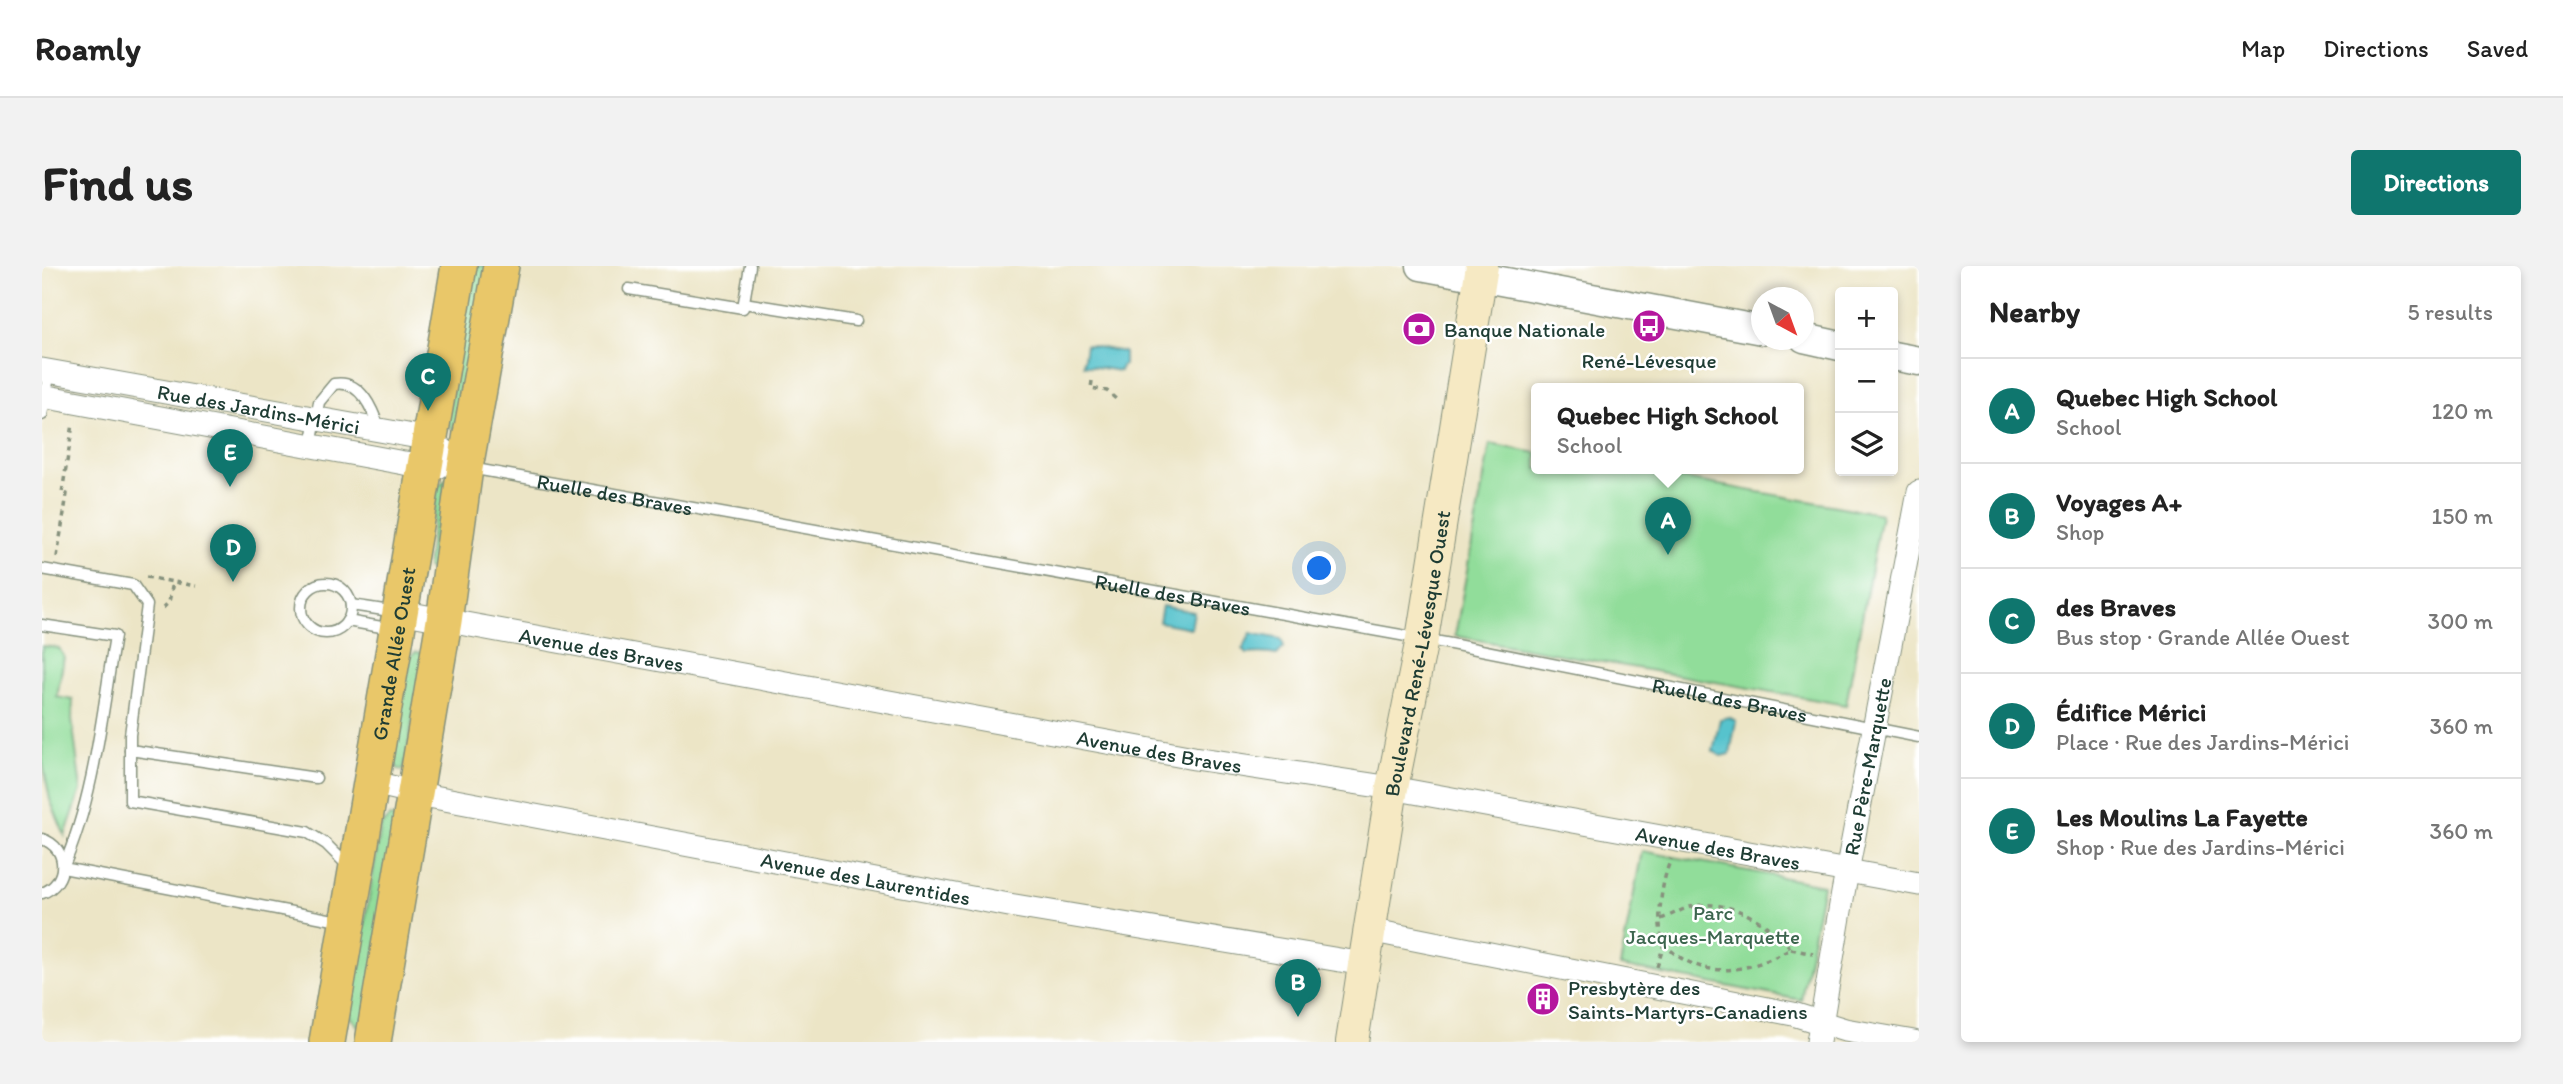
<!DOCTYPE html>
<html lang="en">
<head>
<meta charset="utf-8">
<style>
  body { margin:0; font-family:Itim,sans-serif; background:#f2f2f2; color:#222 }
  .controls { position:absolute; right:21px; top:21px; display:grid; overflow:hidden; border-radius:7px; box-shadow:0 4px 10px #0003 }
  .controls button { width:63px; height:63px; display:grid; place-items:center; padding:0; border:0; border-bottom:2px solid #e0e0e0; background:#fff; color:#222; font:35px sans-serif }
  .compass { position:absolute; left:1709px; top:21px; width:63px; height:63px; border-radius:50%; background:#fff; box-shadow:0 4px 10px #0003; rotate:139deg }
  .you { position:absolute; left:1278px; top:303px; width:24px; height:24px; margin:-18px; border:5px solid #fff; border-radius:50%; background:#1a73e8; box-shadow:0 0 0 10px #1a73e833 }
  .badge { display:grid; place-items:center; width:46px; height:46px; border-radius:50%; background:#0f766e; color:#fff; font-size:23px; font-weight:700 }
  .pin { position:absolute; translate:-50% -58px; filter:drop-shadow(0 2px 4px #0008) }
  .pin::after { content:''; position:absolute; top:37px; width:24px; height:21px; background:inherit; clip-path:polygon(0 0,100% 0,50% 100%) }
  .popup { position:absolute; left:1489px; top:117px; width:273px; height:91px; box-sizing:border-box; display:grid; place-content:center; border-radius:7px; background:#fff; filter:drop-shadow(0 2px 5px #0005); font-size:23px; white-space:nowrap; color:#767676 }
  .popup b { font-size:26px; color:#222 }
  .popup::after { content:''; position:absolute; left:50%; top:100%; margin-left:-14px; border:14px solid transparent; border-top-color:#fff }
  .list { margin:0; padding:0; list-style:none }
  h2 { display:flex; justify-content:space-between; align-items:center; height:91px; margin:0; padding:0 28px; font-size:30px }
  h2 small { font-size:23px; font-weight:400; color:#767676 }
  .list li { display:grid; grid-template-columns:46px 1fr auto; gap:21px; align-items:center; box-sizing:border-box; height:105px; padding:0 28px; border-top:2px solid #e0e0e0 }
  .list b { display:block; font-size:26px; white-space:nowrap }
  .list p { margin:0; font-size:23px; white-space:nowrap; color:#767676 }
  .list em { font-size:23px; font-style:normal; color:#767676 }
  .icon { flex:none; width:38px; height:38px; fill:none; stroke:currentColor; stroke-width:2; stroke-linecap:round; stroke-linejoin:round }
  .map { position:relative; flex:none; width:1877px; height:776px; overflow:hidden; border-radius:7px }
  header { display:flex; align-items:center; gap:42px; box-sizing:border-box; height:98px; padding:0 35px; background:#fff; border-bottom:2px solid #e0e0e0 }
  header strong { font-size:33px }
  nav { display:flex; gap:38px; margin-inline-start:auto; font-size:24px }
  .intro { display:flex; align-items:center; justify-content:space-between; box-sizing:border-box; height:168px; padding:0 42px }
  h1 { margin:0; font-size:49px }
  .button { padding:18px 32px; border-radius:7px; background:#0f766e; color:#fff; font-size:24px; font-weight:700 }
  main { display:flex; gap:42px; padding:0 42px }
  aside { flex:1; background:#fff; border-radius:7px; box-shadow:0 4px 10px #0003 }
  .map>svg:first-child { display:block }
  .green { fill:#91dd9a; stroke:#588d67; stroke-width:2 }
  .water { fill:#56c3cd; stroke:#3a8080; stroke-width:2 }
  .lines { fill:none; stroke-linecap:round; stroke-linejoin:round }
  .service-casing { stroke:#86917d; stroke-width:13 }
  .minor-casing { stroke:#86917d; stroke-width:25 }
  .tertiary-casing { stroke:#86917d; stroke-width:31 }
  .secondary-casing { stroke:#86917d; stroke-width:34 }
  .primary-casing { stroke:#86917d; stroke-width:38 }
  .path { stroke:#86917d; stroke-width:3.5; stroke-dasharray:5 5; stroke-linecap:butt }
  .service { stroke:#fff; stroke-width:10 }
  .minor { stroke:#fff; stroke-width:23 }
  .tertiary { stroke:#fff; stroke-width:28 }
  .secondary { stroke:#f6e9c3; stroke-width:32 }
  .primary { stroke:#e9c769; stroke-width:35 }
  .labels { text-anchor:middle; dominant-baseline:central; stroke-width:5; stroke-linejoin:round; paint-order:stroke }
  .poi-label { font-size:21px; fill:#1f3d34; stroke:#fff; text-anchor:start }
  .street-label { font-size:21px; fill:#1f3d34; stroke:#fff }
  .park-label { font-size:21px; fill:#3c654e; stroke:#fff }
</style>
</head>
<body>
<header>
<strong>Roamly</strong>
<nav><a>Map</a><a>Directions</a><a>Saved</a></nav>
</header>
<div class="intro"><h1>Find us</h1><a class="button">Directions</a></div>
<main>
<div class="map">
<svg width="1877" height="776" viewBox="0 0 1877 776">
  <rect width="100%" height="100%" fill="#fff"/>
  <filter id="ink" filterUnits="userSpaceOnUse"><feTurbulence type="fractalNoise" baseFrequency=".0143" numOctaves="2"/><feDisplacementMap in="SourceGraphic" scale="14" xChannelSelector="R" yChannelSelector="G"/><feConvolveMatrix kernelMatrix="1 2 1 2 8 2 1 2 1" color-interpolation-filters="sRGB"/></filter>
  <filter id="wash" filterUnits="userSpaceOnUse"><feTurbulence type="fractalNoise" baseFrequency=".00686" numOctaves="4" result="noise"/><feDisplacementMap in="SourceGraphic" scale="28" xChannelSelector="R" yChannelSelector="G"/><feGaussianBlur stdDeviation="1.57" result="paint"/><feColorMatrix in="noise" values="0 0 0 0 0 0 0 0 0 0 0 0 0 0 0 0 0 1.4 0 .05"/><feComposite in="paint" operator="in"/></filter>
  <g filter="url(#wash)">
    <rect width="100%" height="100%" fill="#ece5c6"/>
    <g class="green">
      <path d="M431,0H453L412,166L405,155Z"/>
      <path d="M1448,178L1495,187V203H1588L1839,248L1804,439L1413,370Z"/>
      <path d="M404,213L395,307L385,302L395,221Z"/>
      <path d="M0,380L17,382L22,391L15,431L31,434L30,453L39,524L23,570L8,534L0,492Z"/>
      <path d="M374,386L382,387L362,504L356,503L350,494L368,390Z"/>
      <path d="M347,551L355,552L322,760H316L307,750L339,560Z"/>
      <path d="M1600,585L1781,619L1759,734L1578,700Z"/>
    </g>
    <g class="water">
      <path d="M1044,79L1082,86V99L1079,100L1078,105L1041,99Z"/>
      <path d="M1120,340L1152,346L1149,362L1117,356Z"/>
      <path d="M1209,367L1239,373L1242,381L1235,389C1225,387 1215,387 1205,388L1201,383Z"/>
      <path d="M1687,451L1694,455L1688,488L1679,490L1671,485L1678,453Z"/>
    </g>
  </g>
  <g filter="url(#ink)">
    <g class="lines">
      <defs>
        <g id="service">
          <path d="M587,23L701,42L708,0"/>
          <path d="M702,37L814,55"/>
          <path d="M0,149L8,105"/>
          <path d="M269,180L277,136L292,118C319,113 331,144 338,165"/>
          <path id="s1" d="M428,202L1409,378L1877,471"/>
          <path d="M0,303L91,319L105,339L88,469V535L265,566L284,578L308,602"/>
          <circle cx="284" cy="342" r="25"/>
          <path d="M309,339L355,346"/>
          <path d="M305,355L351,363"/>
          <path d="M0,359L73,370C60,447 53,529 21,602L302,656"/>
          <path d="M88,484L274,512"/>
          <path d="M0,573C28,582 26,618 0,627"/>
        </g>
        <g id="minor">
          <path id="s2" d="M0,104L388,173L423,202"/>
          <path d="M0,130L362,197L396,201"/>
          <path id="s3" d="M358,346L1152,492L1350,522L1877,618"/>
          <path id="s4" d="M327,516L392,531L967,639L1322,698"/>
          <path d="M1327,664L1751,748L1803,764L1872,776"/>
          <path id="s5" d="M1776,776L1801,627L1877,226"/>
        </g>
        <g id="tertiary">
          <path d="M1379,0L1720,64"/>
          <path d="M1762,72L1798,80"/>
          <path d="M1851,90L1877,95"/>
        </g>
        <g id="secondary">
          <path id="s6" d="M1310,776L1350,522L1380,373L1440,0"/>
        </g>
        <g id="primary">
          <path id="s7" d="M285,776L417,0"/>
          <path d="M331,776L402,355L423,202L459,0"/>
        </g>
      </defs>
      <use href="#service" class="service-casing"/>
      <use href="#minor" class="minor-casing"/>
      <use href="#tertiary" class="tertiary-casing"/>
      <use href="#secondary" class="secondary-casing"/>
      <use href="#primary" class="primary-casing"/>
      <g class="path">
        <path d="M1050,115L1049,122L1065,125L1075,134"/>
        <path d="M15,291L25,228L20,227L31,158"/>
        <path d="M104,311L154,320"/>
        <path d="M121,342L127,336L131,316"/>
        <path d="M1619,653C1628,650 1636,645 1645,642C1684,630 1724,654 1749,683C1707,706 1660,717 1622,678"/>
        <path d="M1749,683L1771,688"/>
        <path d="M1615,701L1622,678C1613,658 1620,613 1629,593"/>
      </g>
      <use href="#service" class="service"/>
      <use href="#minor" class="minor"/>
      <use href="#tertiary" class="tertiary"/>
      <use href="#secondary" class="secondary"/>
      <use href="#primary" class="primary"/>
    </g>
  </g>
  <defs>
    <symbol id="bus-disc" viewBox="-11 -11 22 22"><circle r="9.5" fill="#b5179e" stroke="#fff"/><path d="M-5-6H5V4H4V6H2V4H-2V6H-4V4H-5ZM-3.5-4V0h7V-4ZM-3.5 1.2v1.5H-2V1.2ZM2 1.2v1.5H3.5V1.2Z" fill="#fff"/></symbol>
    <symbol id="bank-disc" viewBox="-11 -11 22 22"><circle r="9.5" fill="#b5179e" stroke="#fff"/><path d="M-6-4H6V4H-6ZM0-2.3a2.3 2.3 0 1 0 0 4.6a2.3 2.3 0 1 0 0-4.6Z" fill="#fff"/></symbol>
    <symbol id="building-disc" viewBox="-11 -11 22 22"><circle r="9.5" fill="#b5179e" stroke="#fff"/><path d="M-4-6H4V6H1V3H-1V6H-4ZM-2.5-4.3h1.7v1.8h-1.7ZM.8-4.3h1.7v1.8H.8ZM-2.5-1h1.7V.8h-1.7ZM.8-1h1.7V.8H.8Z" fill="#fff"/></symbol>
  </defs>
  <g fill-rule="evenodd">
    <use href="#bus-disc" x="1588" y="41" width="38" height="38"/>
    <use href="#bank-disc" x="1358" y="44" width="38" height="38"/>
    <use href="#building-disc" x="1482" y="714" width="38" height="38"/>
  </g>
  <g class="labels">
    <g class="poi-label">
      <text x="1402" y="63">Banque Nationale</text>
      <text x="1607" y="94" text-anchor="middle">René-Lévesque</text>
      <text x="1526" y="721">Presbytère des<tspan x="1526" dy="24">Saints-Martyrs-Canadiens</tspan></text>
    </g>
    <g class="street-label">
      <text stroke="none"><textPath href="#s2" startOffset="220">Rue des Jardins-Mérici</textPath></text>
      <text stroke="none"><textPath href="#s1" startOffset="147">Ruelle des Braves</textPath></text>
      <text stroke="none"><textPath href="#s1" startOffset="714">Ruelle des Braves</textPath></text>
      <text stroke="none"><textPath href="#s3" startOffset="205">Avenue des Braves</textPath></text>
      <text stroke="none"><textPath href="#s7" startOffset="394">Grande Allée Ouest</textPath></text>
      <text stroke="none"><textPath href="#s6" startOffset="394">Boulevard René-Lévesque Ouest</textPath></text>
      <text stroke="none"><textPath href="#s1" startOffset="1281">Ruelle des Braves</textPath></text>
      <text stroke="none"><textPath href="#s3" startOffset="772">Avenue des Braves</textPath></text>
      <text stroke="none"><textPath href="#s5" startOffset="280">Rue Père-Marquette</textPath></text>
      <text stroke="none"><textPath href="#s3" startOffset="1339">Avenue des Braves</textPath></text>
      <text stroke="none"><textPath href="#s4" startOffset="506">Avenue des Laurentides</textPath></text>
    </g>
    <g class="park-label">
      <text x="1671" y="646">Parc<tspan x="1671" dy="24">Jacques-Marquette</tspan></text>
    </g>
  </g>
</svg>
<div class="controls">
<button>+</button>
<button>−</button>
<button><svg class="icon" aria-label="layers" viewBox="0 0 24 24"><path d="M12 4l9 5-9 5-9-5zM3 14l9 5 9-5"/></svg></button>
</div>
<svg class="compass" viewBox="-18 -18 36 36"><path d="M0-13l5 13h-10z" fill="#e53935"/><path d="M0 13l5-13h-10z" fill="#767676"/></svg>
<div class="you"></div>
<div class="pin badge" style="left:1626px;top:289px">A</div>
<div class="popup"><b>Quebec High School</b>School</div>
<div class="pin badge" style="left:1256px;top:751px">B</div>
<div class="pin badge" style="left:386px;top:145px">C</div>
<div class="pin badge" style="left:191px;top:316px">D</div>
<div class="pin badge" style="left:188px;top:221px">E</div>
</div>
<aside>
<h2>Nearby<small>5 results</small></h2>
<ul class="list">
<li><span class="badge">A</span><div><b>Quebec High School</b><p>School</p></div><em>120 m</em></li>
<li><span class="badge">B</span><div><b>Voyages A+</b><p>Shop</p></div><em>150 m</em></li>
<li><span class="badge">C</span><div><b>des Braves</b><p>Bus stop · Grande Allée Ouest</p></div><em>300 m</em></li>
<li><span class="badge">D</span><div><b>Édifice Mérici</b><p>Place · Rue des Jardins-Mérici</p></div><em>360 m</em></li>
<li><span class="badge">E</span><div><b>Les Moulins La Fayette</b><p>Shop · Rue des Jardins-Mérici</p></div><em>360 m</em></li>
</ul>
</aside>
</main>
</body>
</html>
